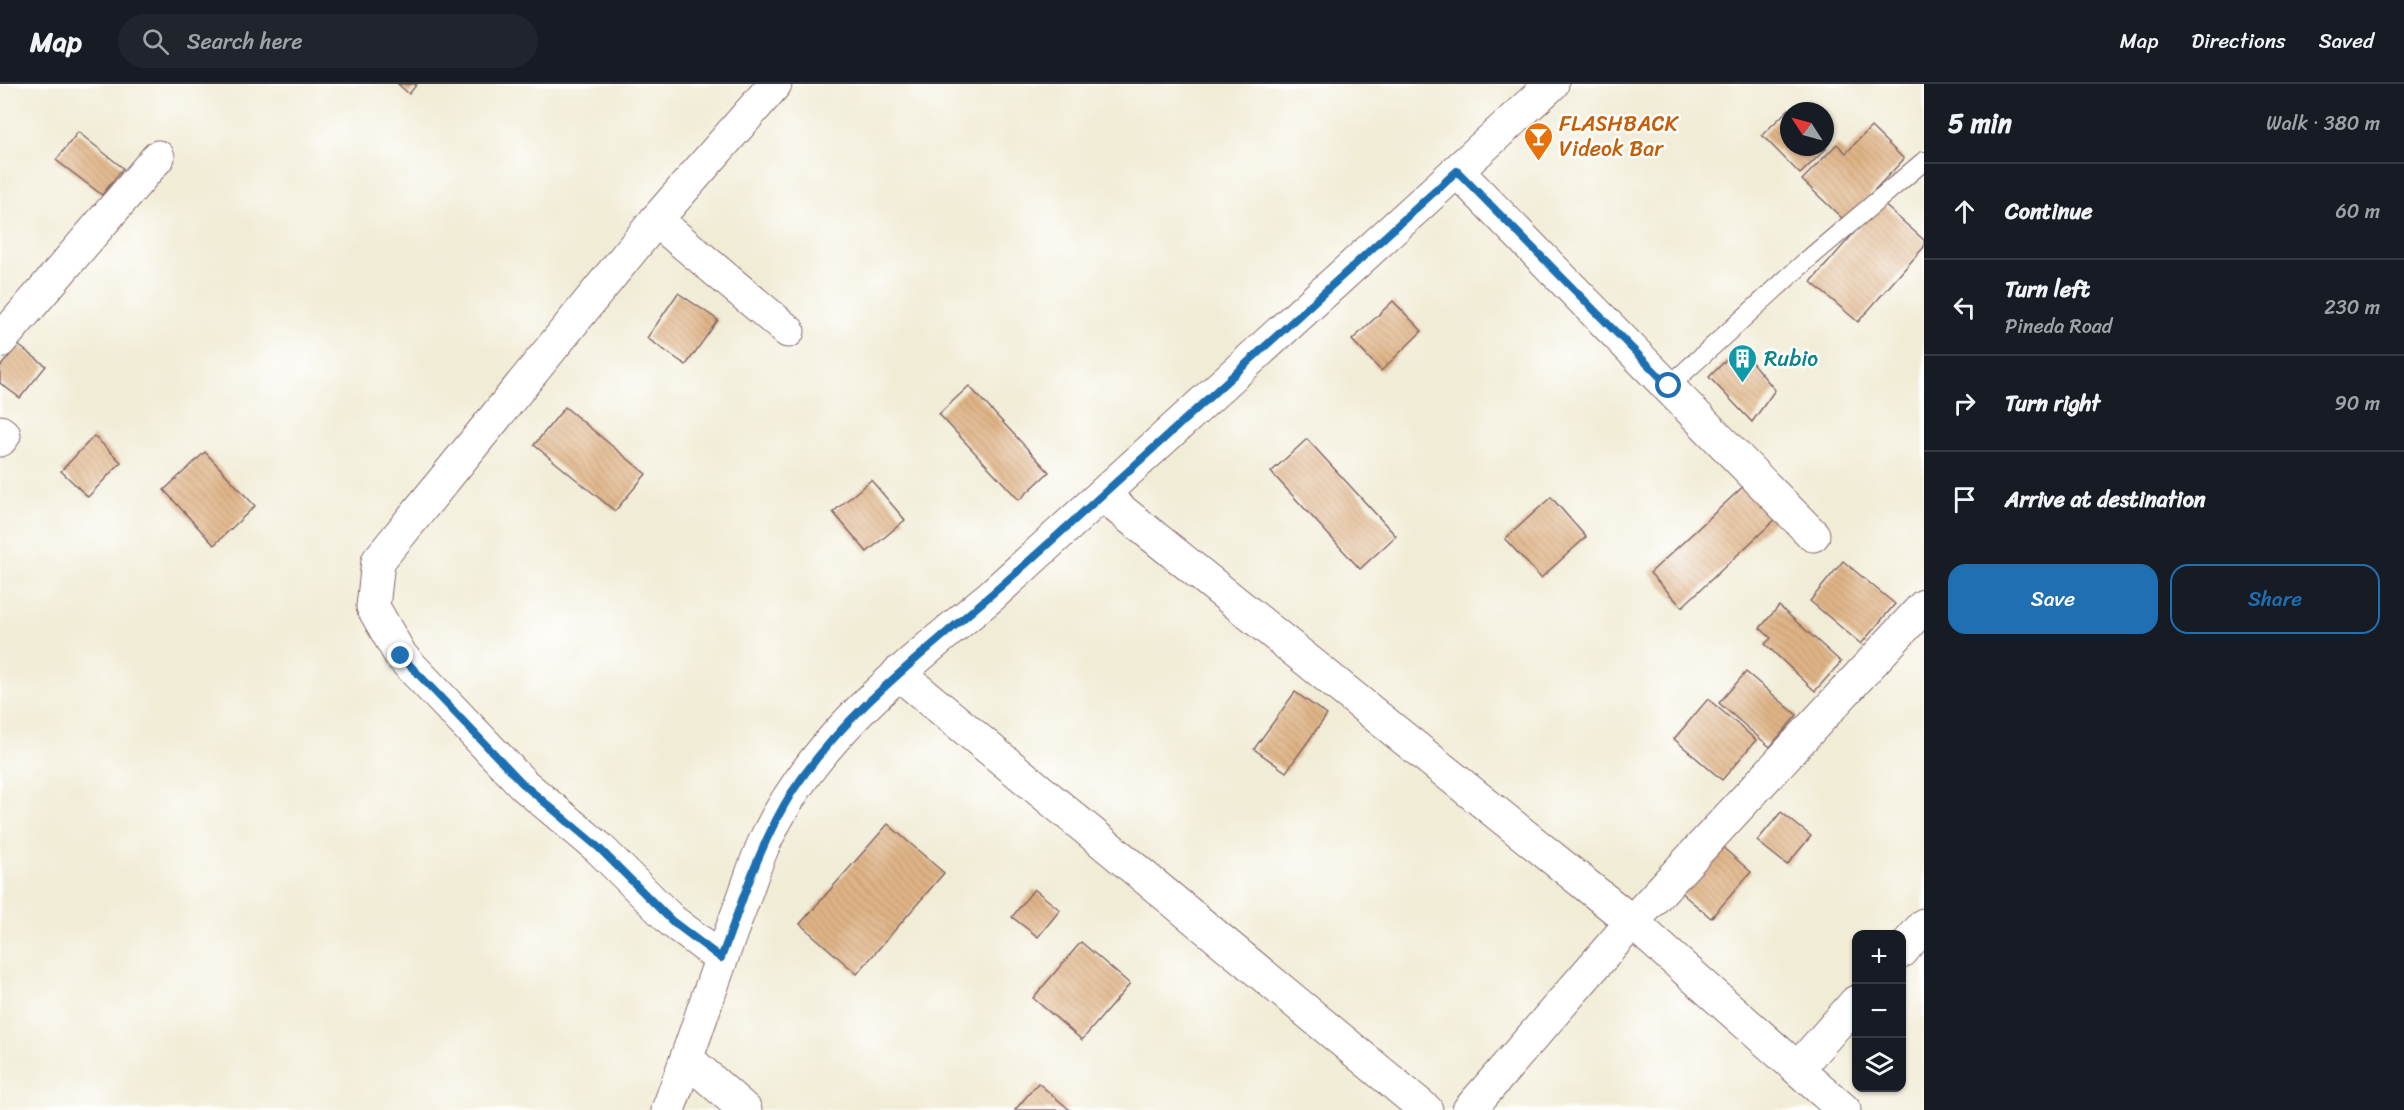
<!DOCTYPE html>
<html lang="en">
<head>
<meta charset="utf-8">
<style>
  body { margin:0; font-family:Sriracha,sans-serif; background:#20242c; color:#f1f3f6 }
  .controls { position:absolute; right:18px; bottom:18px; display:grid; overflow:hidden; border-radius:12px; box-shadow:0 2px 4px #0004 }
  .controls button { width:54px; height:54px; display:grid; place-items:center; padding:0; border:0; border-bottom:2px solid #363941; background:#171b24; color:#f1f3f6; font:30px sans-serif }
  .compass { position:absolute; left:1780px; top:18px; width:54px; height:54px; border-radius:50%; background:#171b24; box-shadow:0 2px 4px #0004; rotate:306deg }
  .stop { position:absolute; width:18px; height:18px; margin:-14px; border:4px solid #1f6fb2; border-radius:50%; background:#fff }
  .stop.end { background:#1f6fb2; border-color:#fff; box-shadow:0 2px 6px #0008 }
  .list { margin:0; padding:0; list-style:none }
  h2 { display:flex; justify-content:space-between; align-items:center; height:78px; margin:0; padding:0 24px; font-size:26px }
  h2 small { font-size:20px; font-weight:400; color:#9ea1a6 }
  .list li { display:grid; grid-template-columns:39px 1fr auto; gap:18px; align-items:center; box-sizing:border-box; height:96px; padding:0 24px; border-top:2px solid #363941 }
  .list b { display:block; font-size:22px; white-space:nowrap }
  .list p { margin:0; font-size:20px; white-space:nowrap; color:#9ea1a6 }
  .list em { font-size:20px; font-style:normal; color:#9ea1a6 }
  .actions { display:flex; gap:12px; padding:18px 24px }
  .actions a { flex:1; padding:14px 0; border:2px solid #1f6fb2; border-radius:18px; text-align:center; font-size:21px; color:#1f6fb2 }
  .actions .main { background:#1f6fb2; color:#fff }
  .icon { flex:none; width:33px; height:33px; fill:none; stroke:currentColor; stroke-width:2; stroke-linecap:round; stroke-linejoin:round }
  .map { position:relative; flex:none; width:1924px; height:1026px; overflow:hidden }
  header { display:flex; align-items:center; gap:36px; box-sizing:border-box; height:84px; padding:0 30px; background:#171b24; border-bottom:2px solid #363941 }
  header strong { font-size:28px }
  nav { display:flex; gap:33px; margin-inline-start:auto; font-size:21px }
  .search { width:420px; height:54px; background:#20242c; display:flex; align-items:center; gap:15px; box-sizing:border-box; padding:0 21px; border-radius:33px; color:#9ea1a6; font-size:22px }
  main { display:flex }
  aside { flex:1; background:#171b24 }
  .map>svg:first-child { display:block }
  .building { fill:url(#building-back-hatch) }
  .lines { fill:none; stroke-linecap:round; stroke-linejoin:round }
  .service-casing { stroke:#846767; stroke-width:20 }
  .minor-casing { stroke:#846767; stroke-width:35 }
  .tertiary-casing { stroke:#846767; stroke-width:35 }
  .service { stroke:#fff; stroke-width:18 }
  .minor { stroke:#fff; stroke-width:33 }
  .tertiary { stroke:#fff; stroke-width:33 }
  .route { stroke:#1f6fb2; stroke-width:8 }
  .labels { text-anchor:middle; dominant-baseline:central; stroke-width:5; stroke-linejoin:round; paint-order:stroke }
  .food-label { font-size:22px; fill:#c56008; stroke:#fff; text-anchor:start }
  .culture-label { font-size:22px; fill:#0d838f; stroke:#fff; text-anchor:start }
</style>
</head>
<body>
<header>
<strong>Map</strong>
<div class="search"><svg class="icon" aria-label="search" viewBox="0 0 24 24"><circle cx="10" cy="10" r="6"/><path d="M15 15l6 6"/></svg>Search here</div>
<nav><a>Map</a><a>Directions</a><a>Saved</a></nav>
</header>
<main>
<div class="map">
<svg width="1924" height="1026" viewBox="0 0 1924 1026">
  <defs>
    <pattern id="building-back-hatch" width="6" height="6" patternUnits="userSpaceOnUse" patternTransform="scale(1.5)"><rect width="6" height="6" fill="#dfb486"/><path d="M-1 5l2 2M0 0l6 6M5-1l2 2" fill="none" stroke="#c19a74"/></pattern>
  </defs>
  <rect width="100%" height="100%" fill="#fff"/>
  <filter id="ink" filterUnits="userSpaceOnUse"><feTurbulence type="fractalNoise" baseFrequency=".0167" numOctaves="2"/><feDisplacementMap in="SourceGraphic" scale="12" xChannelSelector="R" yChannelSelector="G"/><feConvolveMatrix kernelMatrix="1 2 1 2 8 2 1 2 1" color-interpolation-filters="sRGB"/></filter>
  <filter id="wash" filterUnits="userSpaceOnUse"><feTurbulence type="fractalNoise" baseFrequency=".008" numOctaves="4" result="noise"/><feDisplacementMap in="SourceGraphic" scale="24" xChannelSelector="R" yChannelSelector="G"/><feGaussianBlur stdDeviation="1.35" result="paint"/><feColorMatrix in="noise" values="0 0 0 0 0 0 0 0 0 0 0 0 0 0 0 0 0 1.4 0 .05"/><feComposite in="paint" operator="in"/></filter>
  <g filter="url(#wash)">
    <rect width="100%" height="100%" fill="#f1ecd6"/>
    <g id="blocks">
      <g class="building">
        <path d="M398,0H417L409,10Z"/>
        <path d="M1789,25V63L1826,65L1800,90L1762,51Z"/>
        <path d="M1871,43L1904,75L1845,137L1802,96L1837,60L1846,69Z"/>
        <path d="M78,48L123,84L102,111L56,76Z"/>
        <path d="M1881,118L1924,156V163L1858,238L1811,198Z"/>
        <path d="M678,209L718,236L686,281L647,254Z"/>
        <path d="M1393,217L1422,247L1381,287L1352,256Z"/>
        <path d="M18,261L46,282L20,314L0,299V283Z"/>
        <path d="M1739,263L1775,306L1752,338L1709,293Z"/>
        <path d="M969,302L1049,388L1019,416L939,330Z"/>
        <path d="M565,323L646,390L615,427L534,361Z"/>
        <path d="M94,352L121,378L88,413L61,387Z"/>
        <path d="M1307,355L1396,452L1360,485L1271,388Z"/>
        <path d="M205,368L255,422L214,461L164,406Z"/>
        <path d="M871,396L905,436L867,468L833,428Z"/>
        <path d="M1748,398L1780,431L1682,523L1650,489Z"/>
        <path d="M1551,413L1586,453L1541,494L1505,455Z"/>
        <path d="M1843,477L1895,520L1861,560L1810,517Z"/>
        <path d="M1779,522L1841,578L1815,607L1765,560L1771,554L1760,544Z"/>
        <path d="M1746,588L1797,631L1770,663L1719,619Z"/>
        <path d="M1295,608L1327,631L1286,688L1254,665Z"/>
        <path d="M1708,615L1756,656L1722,696L1674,655Z"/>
        <path d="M1781,728L1811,752L1787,781L1757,757Z"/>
        <path d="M888,740L944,789L857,890L800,840Z"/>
        <path d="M1720,761L1751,788L1711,834L1679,807Z"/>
        <path d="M1034,805L1060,826L1038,853L1012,833Z"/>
        <path d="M1081,858L1130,900L1082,956L1033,914Z"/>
        <path d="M1038,999L1070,1026H1015Z"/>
      </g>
    </g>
  </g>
  <g filter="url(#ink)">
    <use href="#blocks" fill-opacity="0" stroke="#846767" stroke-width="1.5"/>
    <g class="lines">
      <defs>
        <path id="service" d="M1669,302L1806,177L1924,77"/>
        <g id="minor">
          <path d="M1457,87L1813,451"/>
          <path d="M656,136L788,247"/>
          <path d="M0,257L158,73"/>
          <path d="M0,348L4,351L0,356"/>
          <path d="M1102,411L1632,838L1844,1026"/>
          <path d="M898,589L1426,1026"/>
          <path d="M1902,867L1924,841"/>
          <path d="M721,874L672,837L599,764L524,701L401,572L373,523L378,477L656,136L775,0"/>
          <path d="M687,975L745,1026"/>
          <path d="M1798,984L1856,918"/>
          <path d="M1469,1026L1632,838L1924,522"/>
        </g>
        <path id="tertiary" d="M668,1026C694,956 716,886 743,816C751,794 758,770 769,749C817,651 909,580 991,512L1552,0"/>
      </defs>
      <use href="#service" class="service-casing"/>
      <use href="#minor" class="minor-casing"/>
      <use href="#tertiary" class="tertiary-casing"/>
      <use href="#service" class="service"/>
      <use href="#minor" class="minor"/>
      <use href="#tertiary" class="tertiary"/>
    </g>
  </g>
  <g class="lines" filter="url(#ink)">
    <path class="route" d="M401,572L524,701L599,764L672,837L721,874C742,818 760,759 792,708C851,619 941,557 1019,486C1166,354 1311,220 1457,87L1669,302"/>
  </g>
  <defs>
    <symbol id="bar-pin" viewBox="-11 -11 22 30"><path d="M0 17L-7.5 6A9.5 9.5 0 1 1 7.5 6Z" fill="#e8710a" stroke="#fff"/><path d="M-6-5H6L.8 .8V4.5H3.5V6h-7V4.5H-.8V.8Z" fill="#fff"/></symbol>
    <symbol id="building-pin" viewBox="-11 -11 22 30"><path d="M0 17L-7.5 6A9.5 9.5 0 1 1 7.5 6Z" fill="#0f9aa8" stroke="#fff"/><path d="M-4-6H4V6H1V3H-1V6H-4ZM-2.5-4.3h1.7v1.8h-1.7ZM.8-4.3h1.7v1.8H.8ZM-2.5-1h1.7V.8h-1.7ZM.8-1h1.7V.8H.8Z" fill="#fff"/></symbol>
  </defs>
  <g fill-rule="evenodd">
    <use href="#bar-pin" x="1522" y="36" width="33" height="45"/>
    <use href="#building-pin" x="1726" y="258" width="33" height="45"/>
  </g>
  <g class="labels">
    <g class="food-label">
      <text x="1559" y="39">FLASHBACK<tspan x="1559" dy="25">Videok Bar</tspan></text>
    </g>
    <g class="culture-label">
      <text x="1764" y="274">Rubio</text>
    </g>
  </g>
</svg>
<div class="controls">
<button>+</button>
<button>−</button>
<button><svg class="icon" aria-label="layers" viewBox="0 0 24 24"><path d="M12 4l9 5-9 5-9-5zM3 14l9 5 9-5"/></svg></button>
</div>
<svg class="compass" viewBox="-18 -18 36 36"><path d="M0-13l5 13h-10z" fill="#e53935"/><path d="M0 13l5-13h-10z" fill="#9ea1a6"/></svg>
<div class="stop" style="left:1669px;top:302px"></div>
<div class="stop end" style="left:401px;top:572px"></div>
</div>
<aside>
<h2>5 min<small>Walk · 380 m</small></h2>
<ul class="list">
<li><svg class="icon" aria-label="ahead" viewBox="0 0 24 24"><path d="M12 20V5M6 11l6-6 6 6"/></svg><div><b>Continue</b></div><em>60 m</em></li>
<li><svg class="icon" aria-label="left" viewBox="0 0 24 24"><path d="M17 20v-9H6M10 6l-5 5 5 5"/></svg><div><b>Turn left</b><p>Pineda Road</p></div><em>230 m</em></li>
<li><svg class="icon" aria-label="right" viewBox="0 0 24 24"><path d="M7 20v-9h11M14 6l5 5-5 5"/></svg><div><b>Turn right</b></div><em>90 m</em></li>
<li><svg class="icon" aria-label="arrive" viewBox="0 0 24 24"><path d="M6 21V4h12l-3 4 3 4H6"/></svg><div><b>Arrive at destination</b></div></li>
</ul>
<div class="actions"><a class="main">Save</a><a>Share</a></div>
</aside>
</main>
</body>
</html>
